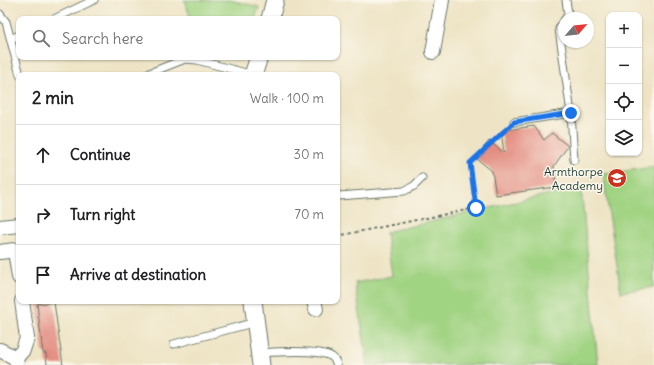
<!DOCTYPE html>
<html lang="en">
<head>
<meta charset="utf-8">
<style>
  body { margin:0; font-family:Delius,sans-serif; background:#f2f2f2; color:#202124 }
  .controls { position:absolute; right:12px; top:12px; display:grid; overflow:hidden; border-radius:8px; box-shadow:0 1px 3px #0004 }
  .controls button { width:36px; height:36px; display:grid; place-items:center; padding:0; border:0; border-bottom:1px solid #e0e0e0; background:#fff; color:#202124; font:20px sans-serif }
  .compass { position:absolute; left:558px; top:12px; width:36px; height:36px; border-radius:50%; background:#fff; box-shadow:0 1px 3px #0004; rotate:62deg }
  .stop { position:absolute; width:12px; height:12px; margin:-9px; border:3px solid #1a73e8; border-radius:50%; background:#fff }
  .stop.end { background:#1a73e8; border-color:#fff; box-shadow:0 1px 4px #0008 }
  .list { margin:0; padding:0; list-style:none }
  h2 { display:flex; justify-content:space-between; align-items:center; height:52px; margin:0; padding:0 16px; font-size:17px }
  h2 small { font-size:13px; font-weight:400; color:#757577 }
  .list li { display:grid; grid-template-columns:26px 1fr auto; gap:12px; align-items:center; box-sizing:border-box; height:60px; padding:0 16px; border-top:1px solid #e0e0e0 }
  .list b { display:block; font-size:15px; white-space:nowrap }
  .list em { font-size:13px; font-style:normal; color:#757577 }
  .icon { flex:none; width:22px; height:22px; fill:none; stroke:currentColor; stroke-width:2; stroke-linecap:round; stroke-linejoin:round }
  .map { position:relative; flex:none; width:654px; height:365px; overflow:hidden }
  .search { position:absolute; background:#fff; box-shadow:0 1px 3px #0004; left:16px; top:16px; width:324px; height:44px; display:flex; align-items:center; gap:10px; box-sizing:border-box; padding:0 14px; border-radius:8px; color:#757577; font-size:15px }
  .panel { position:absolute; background:#fff; box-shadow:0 1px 3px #0004; left:16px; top:72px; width:324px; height:232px; border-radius:8px }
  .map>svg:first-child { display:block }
  .green { fill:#a0d382; stroke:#60885b }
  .building { fill:#e38c80 }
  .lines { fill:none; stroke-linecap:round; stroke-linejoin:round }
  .service-casing { stroke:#677767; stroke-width:9 }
  .minor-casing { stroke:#677767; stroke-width:16 }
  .tertiary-casing { stroke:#677767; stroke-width:19 }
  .path { stroke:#677767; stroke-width:2; stroke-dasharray:3 3; stroke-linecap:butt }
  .service { stroke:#fff; stroke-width:7 }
  .minor { stroke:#fff; stroke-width:14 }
  .tertiary { stroke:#fff; stroke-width:17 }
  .route { stroke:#1a73e8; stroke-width:5 }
  .labels { text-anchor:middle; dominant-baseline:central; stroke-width:3; stroke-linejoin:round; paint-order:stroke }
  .poi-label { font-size:12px; fill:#1f3d34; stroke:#fbf7ec; text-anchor:end }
</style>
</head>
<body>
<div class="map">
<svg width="654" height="365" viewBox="0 0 654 365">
  <rect width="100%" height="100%" fill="#fbf7ec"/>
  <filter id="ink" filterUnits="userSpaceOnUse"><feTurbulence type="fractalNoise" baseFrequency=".025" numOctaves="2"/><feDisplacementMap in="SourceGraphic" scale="8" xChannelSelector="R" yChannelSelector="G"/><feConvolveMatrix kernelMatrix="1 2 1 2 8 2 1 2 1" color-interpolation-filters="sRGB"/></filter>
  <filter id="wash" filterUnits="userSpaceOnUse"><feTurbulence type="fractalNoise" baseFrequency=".012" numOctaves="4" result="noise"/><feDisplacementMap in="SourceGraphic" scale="16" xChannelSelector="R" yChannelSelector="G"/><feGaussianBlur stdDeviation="0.9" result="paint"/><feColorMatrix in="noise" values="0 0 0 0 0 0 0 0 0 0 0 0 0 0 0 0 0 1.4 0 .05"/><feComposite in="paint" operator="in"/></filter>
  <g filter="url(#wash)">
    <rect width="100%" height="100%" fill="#eee4c5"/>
    <g class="green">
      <path d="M184,0H230L259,7L255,19H191Z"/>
      <path d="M654,167V287L621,292L603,174Z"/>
      <path d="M581,187L598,365H368L355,283L392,276L386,232Z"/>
    </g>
    <g id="blocks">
      <g class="building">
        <path d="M534,126L544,140L552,133L568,146L554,166L556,187L496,195L492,171L476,158L489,141L504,153L501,131Z"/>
        <path d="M54,302L58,331L63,365H47L46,353H43L37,304Z"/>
      </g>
    </g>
  </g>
  <g filter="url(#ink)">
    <use href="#blocks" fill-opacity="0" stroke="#677767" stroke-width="1"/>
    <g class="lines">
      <defs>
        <g id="service">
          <path d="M0,14L6,22L20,75"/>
          <path d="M566,18L568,14L566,0"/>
          <path d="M54,19L94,0"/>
          <path d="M564,21L559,29L571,113L574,160"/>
          <path d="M11,39L19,35"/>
          <path d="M147,74L185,59L197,60L253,75"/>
          <path d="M514,122L571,113"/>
          <path d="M337,194L339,196L404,191L414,186L422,178"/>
          <path d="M174,344L256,322"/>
          <path d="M260,353C274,352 321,349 332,357C335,359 336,362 337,365"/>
        </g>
        <g id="minor">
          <path d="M433,52L442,0"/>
          <path d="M0,227L19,225"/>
          <path d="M0,252L15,250L19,277"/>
          <path d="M314,301L316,309"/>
          <path d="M0,350L16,358"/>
          <path d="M17,365L16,358L23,350L27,338L22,301"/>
        </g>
        <g id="tertiary">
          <path d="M270,19L275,0"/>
          <path d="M253,75L259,57"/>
          <path d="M253,301L261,365"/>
        </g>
      </defs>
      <use href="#service" class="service-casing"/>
      <use href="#minor" class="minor-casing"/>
      <use href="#tertiary" class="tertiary-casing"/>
      <path class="path" d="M337,236L476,208L470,163L507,128"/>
      <use href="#service" class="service"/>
      <use href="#minor" class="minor"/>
      <use href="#tertiary" class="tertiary"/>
    </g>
  </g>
  <g class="lines" filter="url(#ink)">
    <path class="route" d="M476,208L470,163L514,122L571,113"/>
  </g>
  <defs>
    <symbol id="school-disc" viewBox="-11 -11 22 22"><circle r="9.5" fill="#c8321e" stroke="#fbf7ec"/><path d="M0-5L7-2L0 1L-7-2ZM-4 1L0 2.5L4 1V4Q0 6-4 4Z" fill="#fff"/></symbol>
  </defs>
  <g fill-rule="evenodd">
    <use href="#school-disc" x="606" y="167" width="22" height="22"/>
  </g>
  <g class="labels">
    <g class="poi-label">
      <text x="603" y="171">Armthorpe<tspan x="603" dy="14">Academy</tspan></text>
    </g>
  </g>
</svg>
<div class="controls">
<button>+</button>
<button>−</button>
<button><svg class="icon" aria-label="locate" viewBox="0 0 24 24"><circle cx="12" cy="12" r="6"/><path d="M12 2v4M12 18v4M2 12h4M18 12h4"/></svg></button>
<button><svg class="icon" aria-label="layers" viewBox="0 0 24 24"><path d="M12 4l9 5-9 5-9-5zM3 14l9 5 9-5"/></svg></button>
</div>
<svg class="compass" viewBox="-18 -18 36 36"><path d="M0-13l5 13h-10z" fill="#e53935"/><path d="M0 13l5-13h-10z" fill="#757577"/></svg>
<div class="stop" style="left:476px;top:208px"></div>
<div class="stop end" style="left:571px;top:113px"></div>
<div class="search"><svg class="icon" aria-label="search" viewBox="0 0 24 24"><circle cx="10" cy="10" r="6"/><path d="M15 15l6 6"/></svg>Search here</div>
<section class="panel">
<h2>2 min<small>Walk · 100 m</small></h2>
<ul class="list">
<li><svg class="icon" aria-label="ahead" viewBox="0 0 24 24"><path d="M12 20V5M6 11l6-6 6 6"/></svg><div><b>Continue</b></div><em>30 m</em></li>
<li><svg class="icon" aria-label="right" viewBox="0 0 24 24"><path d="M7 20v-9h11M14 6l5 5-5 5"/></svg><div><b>Turn right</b></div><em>70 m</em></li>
<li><svg class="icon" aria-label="arrive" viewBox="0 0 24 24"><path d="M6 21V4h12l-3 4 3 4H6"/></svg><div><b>Arrive at destination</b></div></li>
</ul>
</section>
</div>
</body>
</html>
